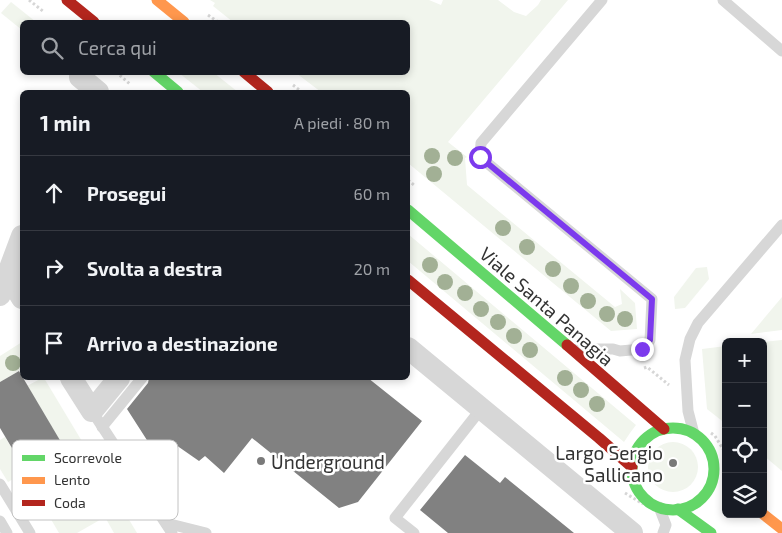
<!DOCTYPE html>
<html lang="it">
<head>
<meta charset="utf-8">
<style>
  body { margin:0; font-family:"Exo 2",sans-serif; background:#20242c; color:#f1f3f6 }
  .controls { position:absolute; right:15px; bottom:15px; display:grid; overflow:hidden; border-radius:8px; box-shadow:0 2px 8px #0003 }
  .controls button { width:45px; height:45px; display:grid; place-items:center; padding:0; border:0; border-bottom:1px solid #363941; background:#171b24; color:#f1f3f6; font:25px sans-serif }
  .stop { position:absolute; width:15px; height:15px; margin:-11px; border:4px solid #7c3aed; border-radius:50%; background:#fff }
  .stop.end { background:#7c3aed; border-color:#fff; box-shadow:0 1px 5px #0008 }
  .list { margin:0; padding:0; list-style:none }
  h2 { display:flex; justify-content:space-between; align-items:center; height:65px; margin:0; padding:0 20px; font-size:21px }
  h2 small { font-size:16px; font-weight:400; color:#9ea1a6 }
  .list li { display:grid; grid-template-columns:32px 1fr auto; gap:15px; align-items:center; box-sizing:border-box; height:75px; padding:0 20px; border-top:1px solid #363941 }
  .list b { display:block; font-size:19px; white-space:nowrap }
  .list em { font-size:16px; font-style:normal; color:#9ea1a6 }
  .icon { flex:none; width:28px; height:28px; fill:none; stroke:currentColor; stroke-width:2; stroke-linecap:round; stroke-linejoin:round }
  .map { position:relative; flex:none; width:782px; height:533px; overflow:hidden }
  .search { position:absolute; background:#171b24; box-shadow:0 2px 8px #0003; left:20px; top:20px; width:390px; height:55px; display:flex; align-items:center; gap:12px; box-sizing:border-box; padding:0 18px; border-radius:8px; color:#9ea1a6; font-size:19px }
  .panel { position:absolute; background:#171b24; box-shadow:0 2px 8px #0003; left:20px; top:90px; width:390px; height:290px; border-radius:8px }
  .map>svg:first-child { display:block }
  .green { fill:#f1f5ed }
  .building { fill:#818181 }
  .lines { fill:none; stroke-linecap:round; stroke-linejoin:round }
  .path { stroke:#d6d6d6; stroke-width:3; stroke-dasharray:2.5 2.5; stroke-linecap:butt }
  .lane { stroke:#d7d7d7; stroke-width:11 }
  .street { stroke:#d7d7d7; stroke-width:22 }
  .fast { stroke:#63d668; stroke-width:11 }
  .slow { stroke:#ff974d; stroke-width:11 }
  .jam { stroke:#b3261e; stroke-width:11 }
  .tree { fill:#a2b095 }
  .route { stroke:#7c3aed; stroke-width:6 }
  .poi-dot { fill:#7a7a7a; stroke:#fff; stroke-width:2 }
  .labels { text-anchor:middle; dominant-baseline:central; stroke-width:5; stroke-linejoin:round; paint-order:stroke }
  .street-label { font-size:19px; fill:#333; stroke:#fff }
  .poi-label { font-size:19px; fill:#333; stroke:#fff; text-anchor:end }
  .key { fill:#fff; stroke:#c2c2c2; stroke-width:1 }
  .key-label { font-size:14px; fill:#333 }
</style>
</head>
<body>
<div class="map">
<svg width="782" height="533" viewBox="0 0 782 533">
  <rect width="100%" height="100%" fill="#fff"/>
  <g class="green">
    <path d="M210,0H429L441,5L443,0H498L514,12L526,16L538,5L541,0H568L448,142L467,157L465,158L467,185L615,307L622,304L620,289L635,303L637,329L611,331L408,163V92H321L296,73L408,72V22H233L213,6L215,3Z"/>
    <path d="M11,2L36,22H22V30L1,13Z"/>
    <path d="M179,73H214L238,92H203Z"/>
    <path d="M408,234L636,425L630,433L624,442L408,261Z"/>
    <path d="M707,267L709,279L685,308L675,309L674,297L696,268Z"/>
    <path d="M782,297V330L751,334Z"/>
    <path d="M782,340V471L763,455V342Z"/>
    <path d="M22,342V369L0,382V356Z"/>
    <path d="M726,346V424L707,409L702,349Z"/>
    <path d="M42,378H44L137,533H114L105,517L77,533H59L24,473L8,482L0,469V440L5,437L22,465L61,443L27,386Z"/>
    <circle cx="673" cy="467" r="25"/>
  </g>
  <g class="building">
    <path d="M19,371L61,442L22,465L0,428V382Z"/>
    <path d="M149,378H368L422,421L358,502L339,508L252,438L224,473L205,456L199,461L176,445L161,462L127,409L148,383Z"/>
    <path d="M465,455L500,483L505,477L574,533H448L420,510Z"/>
  </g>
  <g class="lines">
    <g class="path">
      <path d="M29,0L44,12"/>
      <path d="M208,15L218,22"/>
      <path d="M116,72L131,85"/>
      <path d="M293,85L302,92"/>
      <path d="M408,180L414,185"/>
      <path d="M644,368L647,367L669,385"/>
      <path d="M711,433L715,436L726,454"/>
      <path d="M625,493L643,504"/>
    </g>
    <g class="lane">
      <path d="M723,0L782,51"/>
      <path d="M580,346L586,349H613L620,351L642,349L650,340L652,299L480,157L481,143L602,0"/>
      <path d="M92,411L172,533"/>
      <path d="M102,427L142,378"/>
      <path d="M694,434L688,411L685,360L690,339L698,323L782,225"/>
      <path d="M0,484L30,533"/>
      <path d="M659,507L666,525L663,533"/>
      <path d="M0,521L7,533"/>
      <path d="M166,523L206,533"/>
      <path d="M414,533L395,518L481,409"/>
    </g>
    <g class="street">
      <path d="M80,77L98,92"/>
      <path d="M8,275L22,298"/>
      <path d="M0,295L22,236"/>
      <path d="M408,348L632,533"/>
      <path d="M71,378L92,411L119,378"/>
    </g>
    <g class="fast">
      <path d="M154,72L178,92"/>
      <path d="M408,210L567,345"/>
      <circle cx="673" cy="469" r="41"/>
      <path d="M678,509L711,533"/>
    </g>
    <g class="slow">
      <path d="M157,0L184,22"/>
      <path d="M763,514L782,529"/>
    </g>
    <g class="jam">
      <path d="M67,0L94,22"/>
      <path d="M244,72L268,92"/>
      <path d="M408,280L599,438L632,467"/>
      <path d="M567,345L664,429"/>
    </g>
  </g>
  <g class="tree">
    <circle cx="432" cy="156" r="8"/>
    <circle cx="455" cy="158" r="8"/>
    <circle cx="434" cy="174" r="8"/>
    <circle cx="503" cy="228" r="8"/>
    <circle cx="527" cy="247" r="8"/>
    <circle cx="430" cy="265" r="8"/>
    <circle cx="553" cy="269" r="8"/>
    <circle cx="445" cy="282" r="8"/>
    <circle cx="571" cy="286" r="8"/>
    <circle cx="465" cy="293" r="8"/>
    <circle cx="588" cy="301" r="8"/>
    <circle cx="481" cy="309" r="8"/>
    <circle cx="607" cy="314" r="8"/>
    <circle cx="625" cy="319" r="8"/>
    <circle cx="498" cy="322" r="8"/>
    <circle cx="514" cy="336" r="8"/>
    <circle cx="530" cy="350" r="8"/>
    <circle cx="13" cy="363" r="8"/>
    <circle cx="565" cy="378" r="8"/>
    <circle cx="581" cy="390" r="8"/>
    <circle cx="597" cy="404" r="8"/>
  </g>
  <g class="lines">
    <path class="route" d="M480,157L652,299L650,340L642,349"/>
  </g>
  <g class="poi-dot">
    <circle cx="261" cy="461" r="5"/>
    <circle cx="673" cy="463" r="5"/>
  </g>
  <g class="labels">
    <g class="street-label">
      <text transform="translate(547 306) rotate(41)">Viale Santa Panagia</text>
    </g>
    <g class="poi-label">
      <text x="663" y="452">Largo Sergio<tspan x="663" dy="22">Sallicano</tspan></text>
      <text x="271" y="461" text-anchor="start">Underground</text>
    </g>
  </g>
  <rect x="12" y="440" width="166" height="80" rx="8" class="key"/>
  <rect x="22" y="455" width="23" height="6" fill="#63d668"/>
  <rect x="22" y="477" width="23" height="7" fill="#ff974d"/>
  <rect x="22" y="500" width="23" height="6" fill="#b3261e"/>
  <g class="key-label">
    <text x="54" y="463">Scorrevole</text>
    <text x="54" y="485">Lento</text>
    <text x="54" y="508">Coda</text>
  </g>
</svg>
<div class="controls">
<button>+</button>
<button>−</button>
<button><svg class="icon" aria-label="locate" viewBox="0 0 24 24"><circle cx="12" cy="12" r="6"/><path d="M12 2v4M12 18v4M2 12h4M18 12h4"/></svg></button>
<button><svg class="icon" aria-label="layers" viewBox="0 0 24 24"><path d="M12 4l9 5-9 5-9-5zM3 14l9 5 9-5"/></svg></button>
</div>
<div class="stop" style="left:480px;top:157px"></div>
<div class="stop end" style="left:642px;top:349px"></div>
<div class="search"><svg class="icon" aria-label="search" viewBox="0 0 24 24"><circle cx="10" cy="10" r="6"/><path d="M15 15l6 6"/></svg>Cerca qui</div>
<section class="panel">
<h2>1 min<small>A piedi · 80 m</small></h2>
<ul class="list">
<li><svg class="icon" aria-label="ahead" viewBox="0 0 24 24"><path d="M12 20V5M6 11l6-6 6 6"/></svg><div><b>Prosegui</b></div><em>60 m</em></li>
<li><svg class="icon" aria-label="right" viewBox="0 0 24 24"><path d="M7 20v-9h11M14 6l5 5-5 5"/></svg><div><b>Svolta a destra</b></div><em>20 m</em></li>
<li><svg class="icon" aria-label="arrive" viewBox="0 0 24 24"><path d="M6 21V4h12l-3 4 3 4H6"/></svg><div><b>Arrivo a destinazione</b></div></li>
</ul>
</section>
</div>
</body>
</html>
